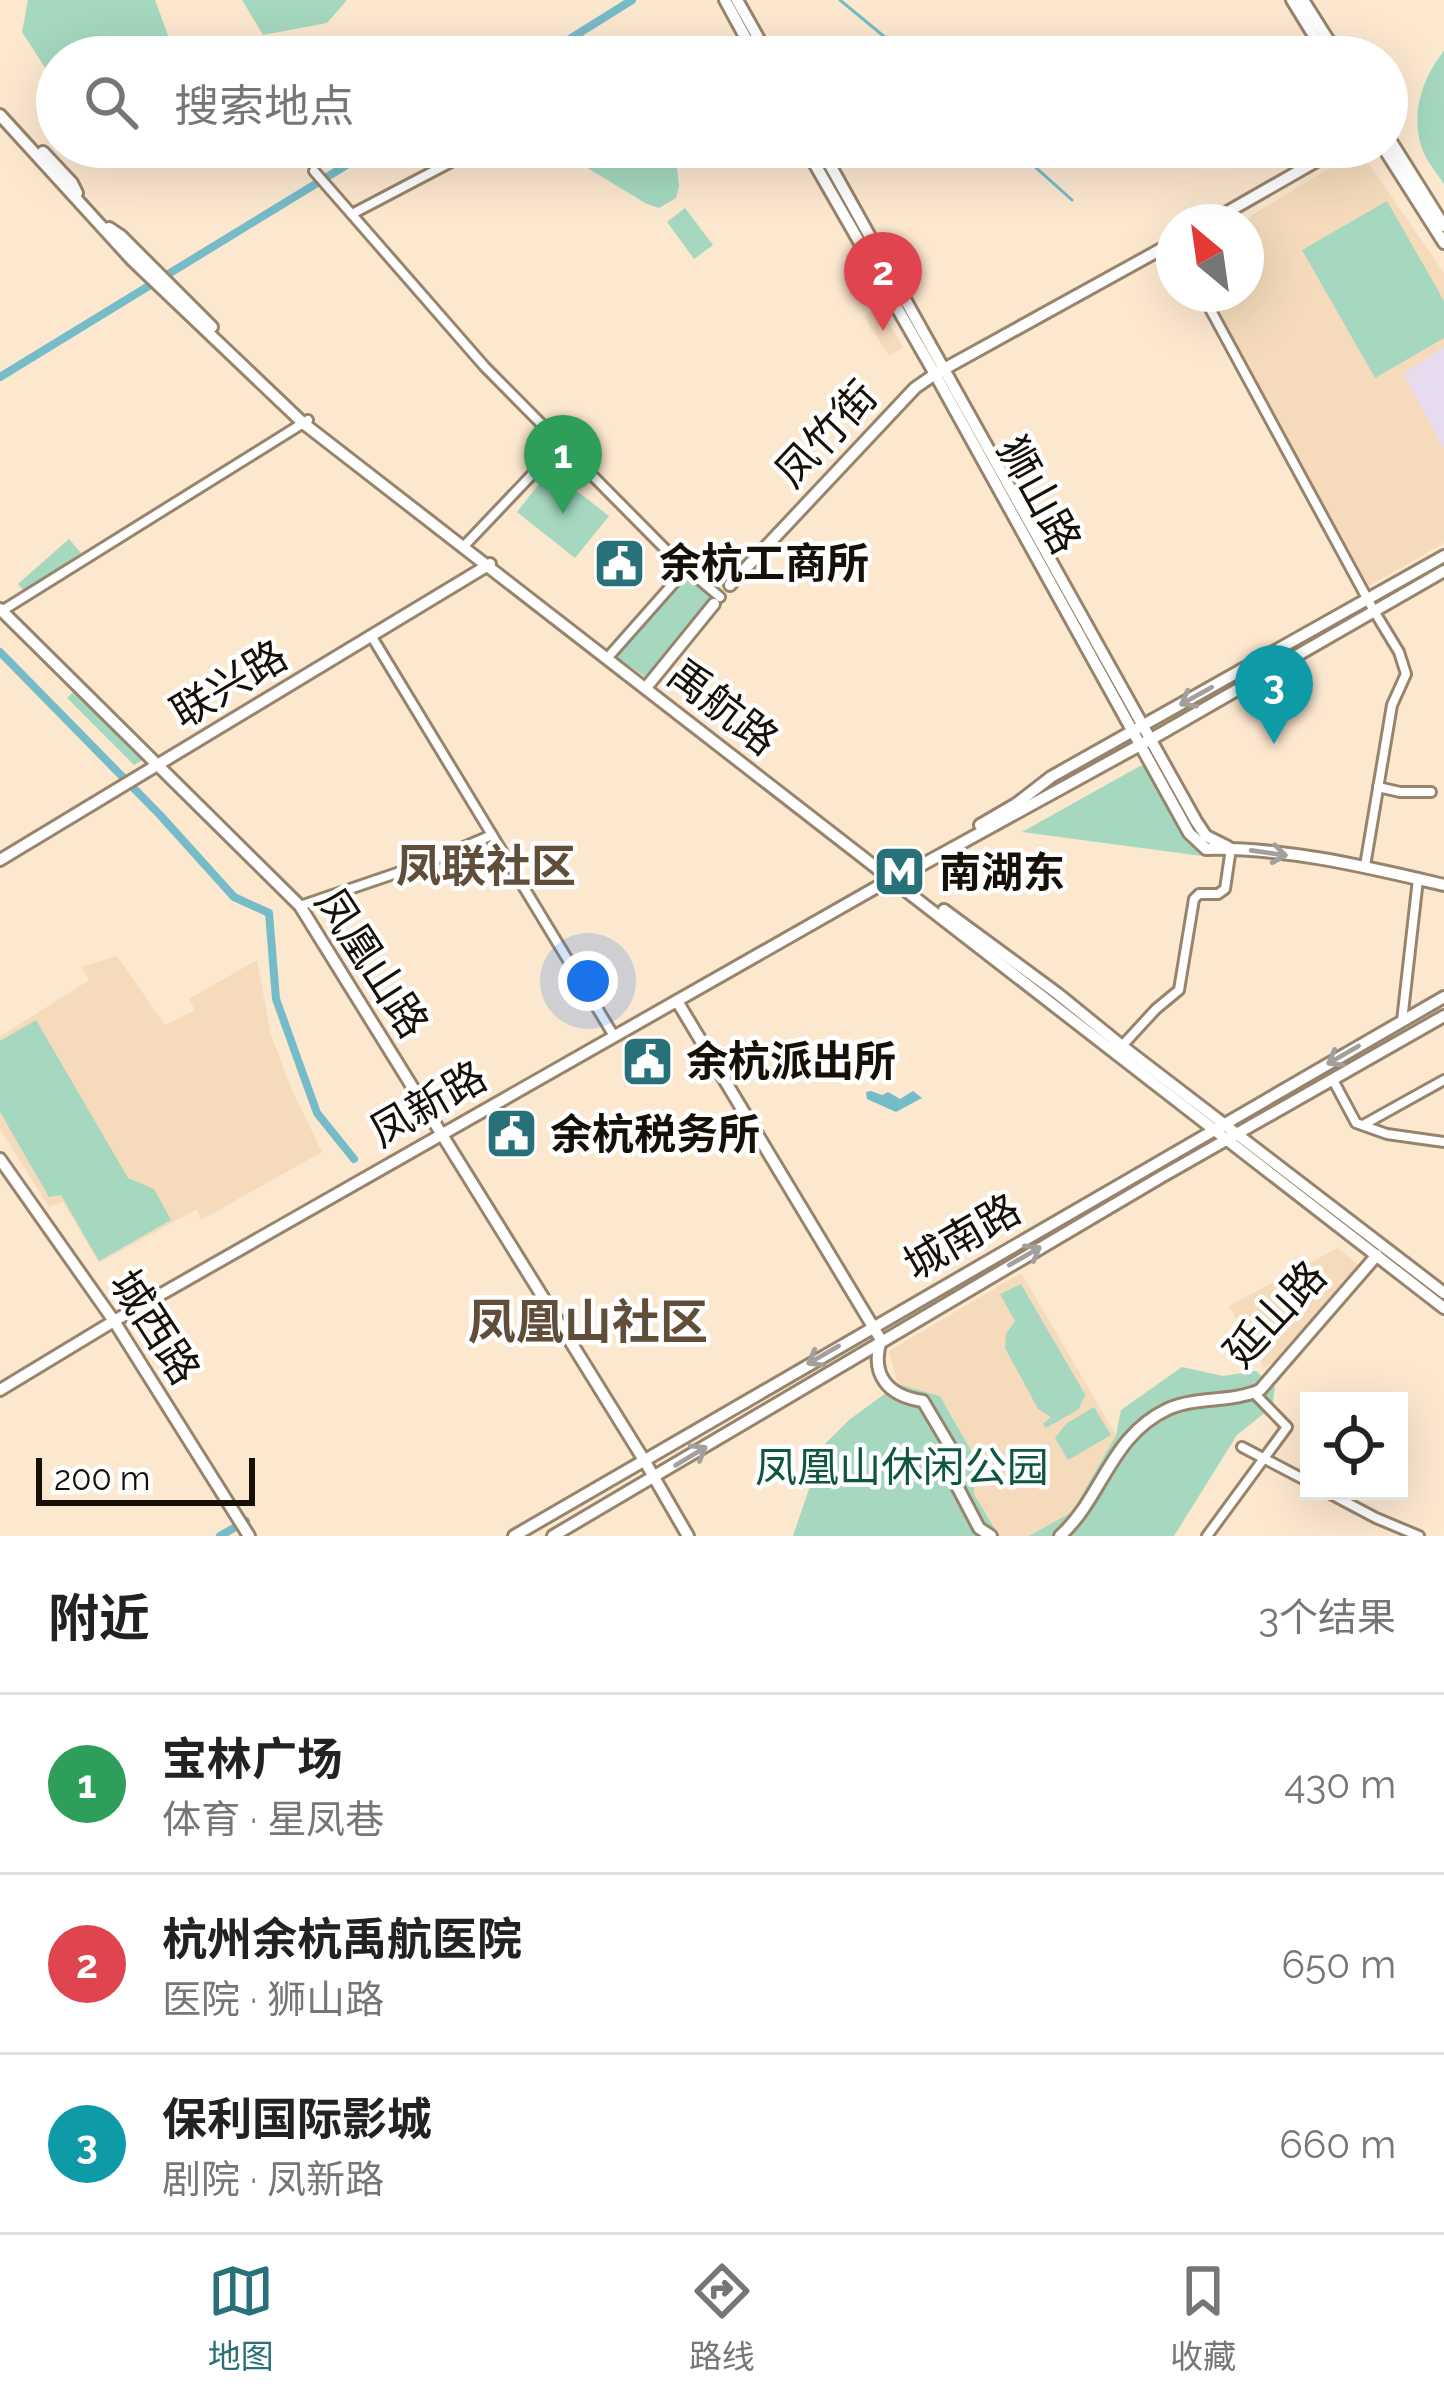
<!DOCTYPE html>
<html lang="zh">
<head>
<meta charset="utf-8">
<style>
  body { margin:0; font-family:Raleway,"Noto Sans SC",sans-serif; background:#f2f2f2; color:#222 }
  .controls { position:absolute; right:36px; bottom:36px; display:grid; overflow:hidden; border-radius:0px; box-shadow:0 12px 48px #0002 }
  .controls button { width:108px; height:108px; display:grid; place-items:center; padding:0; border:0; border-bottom:3px solid #e0e0e0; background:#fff; color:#222; font:60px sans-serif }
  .compass { position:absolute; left:1156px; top:204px; width:108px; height:108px; border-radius:50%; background:#fff; box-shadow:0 12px 48px #0002; rotate:331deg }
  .scale { position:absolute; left:36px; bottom:30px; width:219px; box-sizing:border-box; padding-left:12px; border:6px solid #161007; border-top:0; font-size:33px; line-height:42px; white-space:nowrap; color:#161007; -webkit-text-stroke:9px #fff; paint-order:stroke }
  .you { position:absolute; left:588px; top:981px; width:42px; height:42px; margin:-30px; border:9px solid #fff; border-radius:50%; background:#1a73e8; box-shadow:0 0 0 18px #1a73e833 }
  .badge { display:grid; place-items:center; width:78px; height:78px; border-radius:50%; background:#287179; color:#fff; font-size:39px; font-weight:700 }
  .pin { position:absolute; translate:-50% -99px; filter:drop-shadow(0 3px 6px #0008) }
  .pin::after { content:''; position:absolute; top:63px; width:42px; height:36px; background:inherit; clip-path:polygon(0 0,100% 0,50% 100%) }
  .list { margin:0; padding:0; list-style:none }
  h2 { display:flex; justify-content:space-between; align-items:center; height:156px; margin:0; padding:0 48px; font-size:51px }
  h2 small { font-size:39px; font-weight:400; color:#767676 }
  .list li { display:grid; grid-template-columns:78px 1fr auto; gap:36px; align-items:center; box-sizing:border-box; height:180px; padding:0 48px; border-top:3px solid #e0e0e0 }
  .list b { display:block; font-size:45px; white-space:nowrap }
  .list p { margin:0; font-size:39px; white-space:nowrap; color:#767676 }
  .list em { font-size:39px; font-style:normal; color:#767676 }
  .icon { flex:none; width:66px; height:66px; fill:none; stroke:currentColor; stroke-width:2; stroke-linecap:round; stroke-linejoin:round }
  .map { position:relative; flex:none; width:1444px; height:1536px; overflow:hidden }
  .search { position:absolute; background:#fff; box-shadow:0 12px 48px #0002; left:36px; right:36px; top:36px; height:132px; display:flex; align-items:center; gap:30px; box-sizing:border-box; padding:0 42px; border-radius:66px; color:#767676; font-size:45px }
  .sheet { height:696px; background:#fff }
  nav { display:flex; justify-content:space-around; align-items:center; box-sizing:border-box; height:168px; border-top:3px solid #e0e0e0; background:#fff; font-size:33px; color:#767676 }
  nav a { display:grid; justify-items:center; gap:6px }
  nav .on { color:#287179 }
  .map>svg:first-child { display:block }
  .commercial { fill:#e9dbef }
  .built { fill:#f5dbbc }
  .green { fill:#a5d8bf }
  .water { fill:#75bbc8 }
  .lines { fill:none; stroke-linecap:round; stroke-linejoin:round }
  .stream { stroke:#75bbc8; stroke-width:3 }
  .canal { stroke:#75bbc8; stroke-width:8 }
  .street-casing { stroke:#97846d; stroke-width:14 }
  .secondary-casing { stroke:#97846d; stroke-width:16 }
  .street { stroke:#fff; stroke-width:8 }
  .secondary { stroke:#fff; stroke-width:10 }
  .oneway { stroke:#a29f9c }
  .labels { text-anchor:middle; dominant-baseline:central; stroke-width:9; stroke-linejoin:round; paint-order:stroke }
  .street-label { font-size:42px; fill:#161007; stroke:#fff }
  .poi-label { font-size:42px; font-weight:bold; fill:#161007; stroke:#fff; text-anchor:start }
  .park-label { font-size:42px; fill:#0c573d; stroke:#fff }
  .neighbourhood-label { font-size:45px; font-weight:bold; fill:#604e3a; stroke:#fff }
  .quarter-label { font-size:48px; font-weight:bold; fill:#604e3a; stroke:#fff }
</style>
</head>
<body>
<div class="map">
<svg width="1444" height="1536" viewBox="0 0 1444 1536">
  <rect width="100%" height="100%" fill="#fce7cf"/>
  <path class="commercial" d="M1444,347V449L1403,374Z"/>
  <g class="built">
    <path d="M1361,152L1444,273V347L1403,374L1444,449V543L1369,586L1207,294H1246V222H1241L1354,153Z"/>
    <path d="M879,307L903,347L889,356L864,316Z"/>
    <path d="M117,956L165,1025L195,1010L189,999L257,960L271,1035L291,1088L322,1152L201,1220L197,1209L99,1263L63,1202L49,1207L0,1129V1037L89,980L81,967Z"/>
    <path d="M1338,1248L1359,1266L1283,1358L1264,1368L1229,1306Z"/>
    <path d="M1021,1273L1116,1435L1072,1512L1029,1536H999L974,1494L973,1454L940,1396L898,1384L889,1351Z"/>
  </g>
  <g class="green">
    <path d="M28,0H155L176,57H57V86L22,32Z"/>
    <path d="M242,0H347L327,23L263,35Z"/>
    <path d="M1444,51V184C1437,173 1427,162 1423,151C1410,116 1421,79 1444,51Z"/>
    <path d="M606,147H675L679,186L676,198L659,208L647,204L579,163Z"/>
    <path d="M1387,201L1444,301V338L1375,378L1302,250Z"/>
    <path d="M685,208L713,245L694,259L667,222Z"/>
    <path d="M550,470L609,516L575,558L517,512Z"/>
    <path d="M69,539L81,553L24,591L18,584Z"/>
    <path d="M687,574L718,595L648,679L614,655Z"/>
    <path d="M73,692L143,760L134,765L67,698Z"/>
    <path d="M1149,764L1202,856L1022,832L1140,766Z"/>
    <path d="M36,1020L128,1178L154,1189L171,1220L99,1261L61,1195L49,1197L0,1112V1041Z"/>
    <path d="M1021,1284L1086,1396L1083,1398L1079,1409L1046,1428L1043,1424L1051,1417L1038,1409L1005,1348L1006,1334L1015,1321L1000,1294Z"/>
    <path d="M1182,1367L1223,1376L1256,1371L1275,1388L1272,1407L1237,1435L1174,1536H1029L1072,1512L1116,1435L1121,1410Z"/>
    <path d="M898,1384L940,1396L973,1454L974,1494L999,1536H793L824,1445L849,1420Z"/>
    <path d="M1094,1407L1111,1435L1068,1460L1055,1438L1067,1423Z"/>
  </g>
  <path class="water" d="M871,1091L882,1095L888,1092L900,1099L913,1091L922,1098L896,1112L867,1099L866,1092Z"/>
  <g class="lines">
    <g class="stream">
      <path d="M840,0L909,57"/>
      <path d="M1013,147L1072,200"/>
    </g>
    <g class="canal">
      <path d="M541,57L632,0"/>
      <path d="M0,377L376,147"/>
      <path d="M0,652L160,815L234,897L269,913L276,999L317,1113L354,1159"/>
      <path d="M220,1536L246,1521"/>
    </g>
    <defs>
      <g id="street">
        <path d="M314,171L485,367L676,560L720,597"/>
        <path d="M352,214L455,160"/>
        <path d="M1202,294L1374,611L1399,652L1406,674L1392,705L1365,866"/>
        <path d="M466,544L561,444"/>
        <path d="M0,612L308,420"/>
        <path d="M372,637L614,1036"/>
        <path d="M610,655L687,568"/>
        <path d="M1378,787L1400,792H1431"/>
        <path d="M300,906L426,863L492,835"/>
        <path d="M1402,1021L1418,879"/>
        <path d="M1121,1047L1156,1009L1179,990L1194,899L1199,894H1218L1225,889L1231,848"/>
        <path d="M1333,1080L1356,1123L1387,1134L1444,1142"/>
        <path d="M1363,1125L1444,1080"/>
        <path d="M1242,1447L1309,1482"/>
        <path d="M1325,1491L1376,1518L1419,1536"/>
        <path d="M1207,1536L1287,1427L1254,1393"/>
      </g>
      <g id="secondary">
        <path d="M725,0L756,57"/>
        <path d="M737,0L769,57"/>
        <path d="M1292,0L1327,57"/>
        <path d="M1303,0L1339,57"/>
        <path d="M0,115L133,261L303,423L1444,1308"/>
        <path d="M1387,135L1444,226"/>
        <path d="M805,147L935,374L1189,833L1206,849C1285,847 1367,867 1444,885"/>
        <path d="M820,147L1196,821L1206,836L1228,847"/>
        <path d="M1383,147L1444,243"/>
        <path d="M43,152L72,183L77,193"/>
        <path d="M1210,222L1341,147"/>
        <path d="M109,228L121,236L212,327"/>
        <path d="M730,585L915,388L935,374L1174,242"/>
        <path d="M0,609L300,906L644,1460L688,1536"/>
        <path d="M649,684L714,604"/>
        <path d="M980,825L1016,804L1051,777L1444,556"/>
        <path d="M0,860L490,564"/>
        <path d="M944,910L1058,994L1122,1046L1444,1293"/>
        <path d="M677,1001L881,1340C870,1375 888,1396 923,1401L958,1460L957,1486L979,1528L991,1536"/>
        <path d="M0,1159L114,1321L249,1536"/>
        <path d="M0,1390L114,1321L891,879L898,878L1162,733L1444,571"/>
        <path d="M514,1536L1444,997"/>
        <path d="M553,1536L1161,1177L1444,1016"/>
        <path d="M1060,1536C1103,1497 1110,1436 1168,1409C1197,1396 1230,1403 1260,1390L1377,1255"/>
      </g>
    </defs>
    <use href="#street" class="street-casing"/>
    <use href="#secondary" class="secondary-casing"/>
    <use href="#street" class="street"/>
    <use href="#secondary" class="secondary"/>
  </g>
  <defs><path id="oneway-shaft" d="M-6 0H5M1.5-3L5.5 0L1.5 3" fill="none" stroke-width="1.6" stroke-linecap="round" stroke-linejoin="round" transform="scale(3)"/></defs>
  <g class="oneway">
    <use href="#oneway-shaft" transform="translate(1196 696) rotate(151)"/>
    <use href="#oneway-shaft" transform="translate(1269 853) rotate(8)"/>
    <use href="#oneway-shaft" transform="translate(1343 1055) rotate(150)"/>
    <use href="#oneway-shaft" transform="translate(1025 1256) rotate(-30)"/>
    <use href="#oneway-shaft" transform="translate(823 1355) rotate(150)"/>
    <use href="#oneway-shaft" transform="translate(691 1456) rotate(-31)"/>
  </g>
  <defs>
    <symbol id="civic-square" viewBox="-11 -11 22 22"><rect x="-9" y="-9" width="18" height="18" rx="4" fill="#287179" stroke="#fff"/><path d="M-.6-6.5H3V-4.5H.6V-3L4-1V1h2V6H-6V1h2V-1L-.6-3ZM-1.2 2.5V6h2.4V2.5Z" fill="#fff"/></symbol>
    <symbol id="metro-square" viewBox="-11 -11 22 22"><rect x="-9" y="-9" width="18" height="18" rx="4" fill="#287179" stroke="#fff"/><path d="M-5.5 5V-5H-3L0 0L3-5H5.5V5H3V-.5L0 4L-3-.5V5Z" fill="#fff"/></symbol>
  </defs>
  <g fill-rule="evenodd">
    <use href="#civic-square" x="590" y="534" width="59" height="59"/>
    <use href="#metro-square" x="870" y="842" width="59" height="59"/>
    <use href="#civic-square" x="618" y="1032" width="59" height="59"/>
    <use href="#civic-square" x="482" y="1104" width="59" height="59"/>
  </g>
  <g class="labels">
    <g class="street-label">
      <text transform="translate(826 434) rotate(-47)">凤竹街</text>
      <text transform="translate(1039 495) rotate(61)">狮山路</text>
      <text transform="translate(229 684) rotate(-31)">联兴路</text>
      <text transform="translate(723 707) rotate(38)">禹航路</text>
      <text transform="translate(372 963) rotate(57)">凤凰山路</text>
      <text transform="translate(428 1104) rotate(-30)">凤新路</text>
      <text transform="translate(962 1237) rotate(-30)">城南路</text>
      <text transform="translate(1275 1314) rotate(-47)">延山路</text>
      <text transform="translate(155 1327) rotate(57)">城西路</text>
    </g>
    <g class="poi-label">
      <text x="659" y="563">余杭工商所</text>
      <text x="939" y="872">南湖东</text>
      <text x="686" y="1061">余杭派出所</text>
      <text x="550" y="1134">余杭税务所</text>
    </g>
    <g class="park-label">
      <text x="902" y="1467">凤凰山休闲公园</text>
    </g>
    <g class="neighbourhood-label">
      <text x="486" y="866">凤联社区</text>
    </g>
    <g class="quarter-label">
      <text x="588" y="1322">凤凰山社区</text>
    </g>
  </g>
</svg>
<div class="controls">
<button><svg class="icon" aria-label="locate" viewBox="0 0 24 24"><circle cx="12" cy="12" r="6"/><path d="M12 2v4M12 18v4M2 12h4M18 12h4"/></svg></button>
</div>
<svg class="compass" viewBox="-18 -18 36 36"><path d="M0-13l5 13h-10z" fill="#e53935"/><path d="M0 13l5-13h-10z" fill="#767676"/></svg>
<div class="scale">200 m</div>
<div class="you"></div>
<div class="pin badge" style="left:563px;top:514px;background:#2e9e5b">1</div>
<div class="pin badge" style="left:883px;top:331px;background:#e0444e">2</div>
<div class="pin badge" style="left:1274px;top:744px;background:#0f9aa8">3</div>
<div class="search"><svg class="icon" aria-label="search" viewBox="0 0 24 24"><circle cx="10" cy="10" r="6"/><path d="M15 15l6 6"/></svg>搜索地点</div>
</div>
<section class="sheet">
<h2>附近<small>3个结果</small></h2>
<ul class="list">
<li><span class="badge" style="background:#2e9e5b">1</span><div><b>宝林广场</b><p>体育 · 星凤巷</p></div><em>430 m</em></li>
<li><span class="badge" style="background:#e0444e">2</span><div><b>杭州余杭禹航医院</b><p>医院 · 狮山路</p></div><em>650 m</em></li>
<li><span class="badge" style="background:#0f9aa8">3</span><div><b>保利国际影城</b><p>剧院 · 凤新路</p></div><em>660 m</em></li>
</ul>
</section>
<nav>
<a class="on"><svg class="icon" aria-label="map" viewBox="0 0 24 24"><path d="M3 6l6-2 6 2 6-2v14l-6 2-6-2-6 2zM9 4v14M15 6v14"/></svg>地图</a>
<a><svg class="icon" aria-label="directions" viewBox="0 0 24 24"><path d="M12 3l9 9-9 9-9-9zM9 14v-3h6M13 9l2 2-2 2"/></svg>路线</a>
<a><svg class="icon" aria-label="saved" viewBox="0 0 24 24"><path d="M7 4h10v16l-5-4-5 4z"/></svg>收藏</a>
</nav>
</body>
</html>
